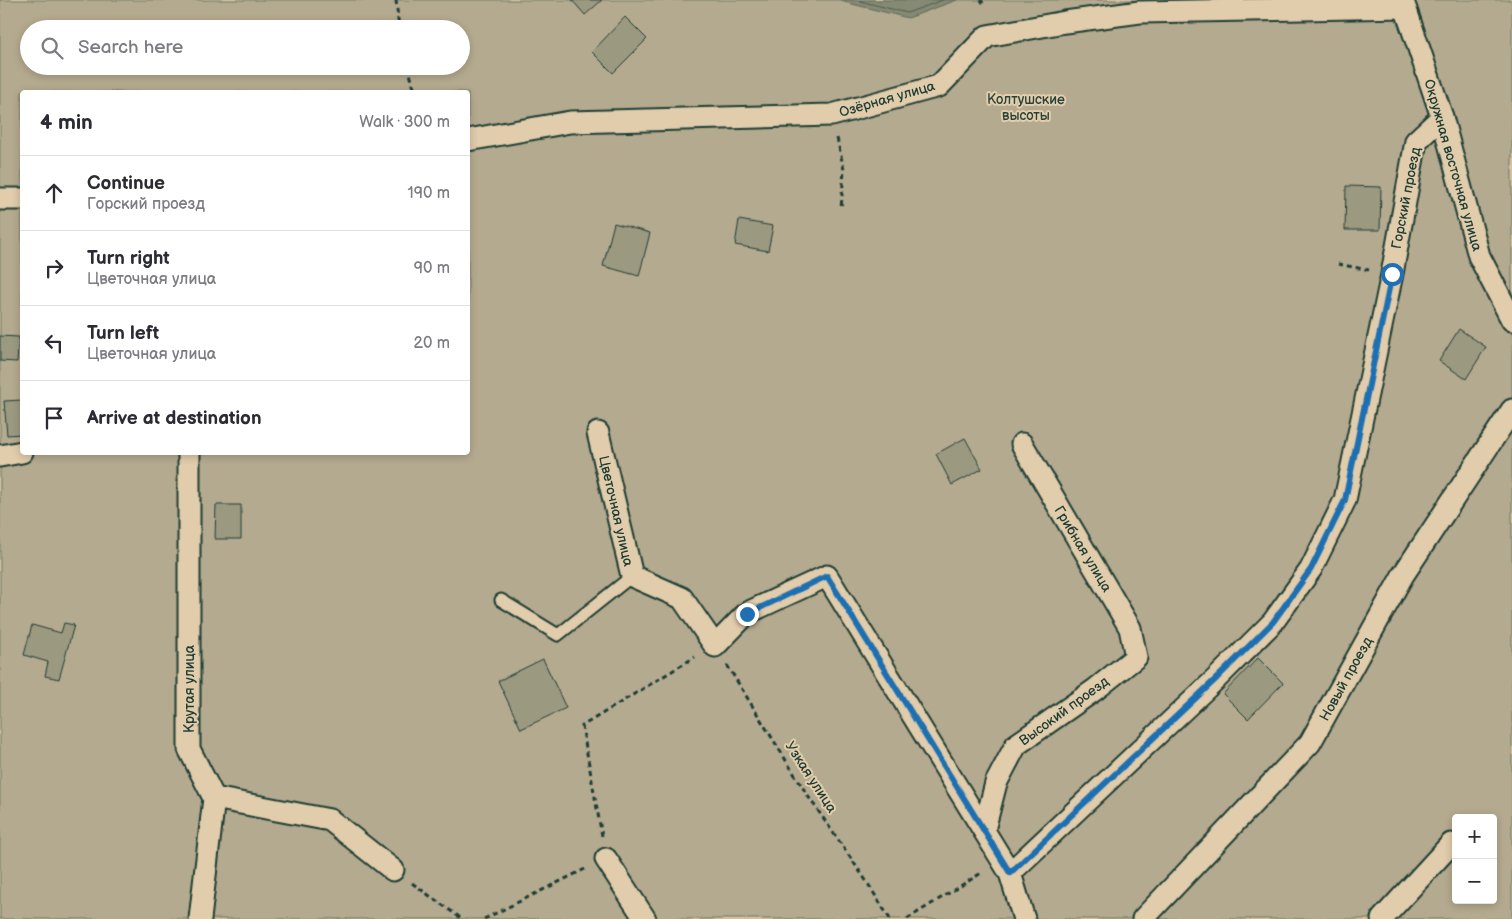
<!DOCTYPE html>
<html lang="en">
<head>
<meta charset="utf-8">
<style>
  body { margin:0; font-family:"Balsamiq Sans",sans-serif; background:#f7f7f7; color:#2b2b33 }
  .controls { position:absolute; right:15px; bottom:15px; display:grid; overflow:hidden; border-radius:5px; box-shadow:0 2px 8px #0003 }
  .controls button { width:45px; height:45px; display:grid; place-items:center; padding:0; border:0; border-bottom:1px solid #e1e1e2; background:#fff; color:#2b2b33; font:25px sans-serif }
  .stop { position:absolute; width:15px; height:15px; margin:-11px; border:4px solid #1f6fb2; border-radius:50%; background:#fff }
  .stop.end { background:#1f6fb2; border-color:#fff; box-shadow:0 1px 5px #0008 }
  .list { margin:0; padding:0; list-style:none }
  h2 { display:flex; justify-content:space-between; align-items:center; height:65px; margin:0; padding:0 20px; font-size:21px }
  h2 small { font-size:16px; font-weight:400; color:#7c7c81 }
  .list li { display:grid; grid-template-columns:32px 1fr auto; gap:15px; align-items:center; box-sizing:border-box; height:75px; padding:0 20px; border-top:1px solid #e1e1e2 }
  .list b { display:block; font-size:19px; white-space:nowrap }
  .list p { margin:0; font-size:16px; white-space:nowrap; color:#7c7c81 }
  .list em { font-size:16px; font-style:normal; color:#7c7c81 }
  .icon { flex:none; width:28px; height:28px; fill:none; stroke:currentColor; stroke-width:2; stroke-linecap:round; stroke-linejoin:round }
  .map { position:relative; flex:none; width:1512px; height:919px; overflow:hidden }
  .search { position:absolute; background:#fff; box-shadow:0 2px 8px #0003; left:20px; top:20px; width:450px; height:55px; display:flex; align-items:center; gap:12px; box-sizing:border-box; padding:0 18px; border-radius:28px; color:#7c7c81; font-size:19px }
  .panel { position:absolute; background:#fff; box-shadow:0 2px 8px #0003; left:20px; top:90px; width:450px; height:365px; border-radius:5px }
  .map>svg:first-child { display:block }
  .green { fill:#b4aa8f; stroke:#6a7462; fill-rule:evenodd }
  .water { fill:#868973; stroke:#5d6b5a }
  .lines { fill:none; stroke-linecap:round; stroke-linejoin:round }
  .shore { stroke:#485b4d; stroke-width:1 }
  .building { fill:#9c9981; stroke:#1f3d34 }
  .service-casing { stroke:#1f3d34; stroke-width:15 }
  .minor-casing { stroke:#1f3d34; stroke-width:25 }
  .path { stroke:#1f3d34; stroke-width:3; stroke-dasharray:5 4; stroke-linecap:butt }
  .service { stroke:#e1ccab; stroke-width:11 }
  .minor { stroke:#e1ccab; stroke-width:21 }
  .route { stroke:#1f6fb2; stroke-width:6 }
  .labels { text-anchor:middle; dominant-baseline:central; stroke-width:4; stroke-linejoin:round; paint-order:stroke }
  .street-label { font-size:14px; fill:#1f3d34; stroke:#e1ccab }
  .park-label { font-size:14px; fill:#264239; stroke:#e1ccab }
</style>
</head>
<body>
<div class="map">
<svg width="1512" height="919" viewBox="0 0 1512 919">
  <rect width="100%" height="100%" fill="#d5c3a4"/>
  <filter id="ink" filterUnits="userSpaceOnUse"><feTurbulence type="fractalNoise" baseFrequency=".02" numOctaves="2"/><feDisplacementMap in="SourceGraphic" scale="10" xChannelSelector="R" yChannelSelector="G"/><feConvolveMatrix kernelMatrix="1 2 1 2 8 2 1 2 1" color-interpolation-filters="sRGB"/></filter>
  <g filter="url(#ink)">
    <path class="green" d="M0,0H1512V919H0ZM29,29H461V66H29ZM22,92H468V452H22ZM1456,818H1493V900H1456Z"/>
    <path class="water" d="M840,0H957L908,18L844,2Z"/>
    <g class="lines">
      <path class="shore" d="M856,0L907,13L943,0"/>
    </g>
    <g class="building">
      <path d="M572,0H602L585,15Z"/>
      <path d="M625,17L647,39L613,73L592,52Z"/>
      <path d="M1346,186L1381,187L1380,230H1345Z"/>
      <path d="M739,220L773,226L768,251L735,245Z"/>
      <path d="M614,223L650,233L639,276L603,266Z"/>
      <path d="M1459,329L1486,347L1466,379L1439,361Z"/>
      <path d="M0,336L19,337L17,362L0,361Z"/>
      <path d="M22,400V434L7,435L4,401Z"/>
      <path d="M965,438L982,469L952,485L936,454Z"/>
      <path d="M216,505H241V539H215Z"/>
      <path d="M64,623L74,625L59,679L45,676L48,662L24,655L32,625L61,633Z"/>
      <path d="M1258,658L1283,683L1248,719L1223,694Z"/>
      <path d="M543,659L566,708L521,729L498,681Z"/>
    </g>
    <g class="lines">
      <defs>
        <path id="service" d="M501,600L558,635L632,576"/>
        <g id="minor">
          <path d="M468,140L570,122L832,115L939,86L987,36L1065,22L1140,12L1405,7L1442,117L1479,256L1512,320"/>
          <path d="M0,199H22"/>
          <path d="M598,433L632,576L682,598L715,646L747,613L827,576L1010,873L1024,919"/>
          <path d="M189,452V749L214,798L200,919"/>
          <path d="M0,456L22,452"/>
          <path d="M214,798L330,820L393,870"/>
          <path d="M984,830L996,783L1016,745L1096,689L1136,657L1130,628L1022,444"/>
          <path d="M606,859L645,919"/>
          <path d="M1010,873L1217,678L1273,622L1311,569L1345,500L1392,274L1416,141L1442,117"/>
          <path d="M1143,919L1310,743L1403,575L1512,410"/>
          <path d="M1382,919L1451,844"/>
        </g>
      </defs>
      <use href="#service" class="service-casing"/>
      <use href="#minor" class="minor-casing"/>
      <g class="path">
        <path d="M396,0L399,29"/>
        <path d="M981,0L983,3"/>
        <path d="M408,66L415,92"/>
        <path d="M837,138L844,170L841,209"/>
        <path d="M1338,264L1369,270"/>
        <path d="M727,665L808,796L865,879L890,919"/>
        <path d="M602,836L582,726L695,657"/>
        <path d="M412,883L462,919"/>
        <path d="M484,919L585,869"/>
        <path d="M907,919L983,872"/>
      </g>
      <use href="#service" class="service"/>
      <use href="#minor" class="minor"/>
    </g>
  </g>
  <g class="lines" filter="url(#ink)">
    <path class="route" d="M747,614L827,576L1010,873L1217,678L1273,622L1311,569L1345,500L1392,274"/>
  </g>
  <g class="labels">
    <g class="street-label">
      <text transform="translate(887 99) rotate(-16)">Озёрная улица</text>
      <text transform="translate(1453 165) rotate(74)">Окружная восточная улица</text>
      <text transform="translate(1406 198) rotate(-79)">Горский проезд</text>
      <text transform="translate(616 511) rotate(77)">Цветочная улица</text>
      <text transform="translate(1083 549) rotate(59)">Грибная улица</text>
      <text transform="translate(1346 679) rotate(-61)">Новый проезд</text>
      <text transform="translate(189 689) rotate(-90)">Крутая улица</text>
      <text transform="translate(1064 711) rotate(-36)">Высокий проезд</text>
      <text transform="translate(811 777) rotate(57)">Узкая улица</text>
    </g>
    <g class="park-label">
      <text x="1026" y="99">Колтушские<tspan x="1026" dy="16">высоты</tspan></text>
    </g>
  </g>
</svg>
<div class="controls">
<button>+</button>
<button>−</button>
</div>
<div class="stop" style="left:1392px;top:274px"></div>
<div class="stop end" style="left:747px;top:614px"></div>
<div class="search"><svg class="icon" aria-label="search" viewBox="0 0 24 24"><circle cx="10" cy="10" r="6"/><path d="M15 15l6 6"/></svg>Search here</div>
<section class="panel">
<h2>4 min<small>Walk · 300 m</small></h2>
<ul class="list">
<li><svg class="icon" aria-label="ahead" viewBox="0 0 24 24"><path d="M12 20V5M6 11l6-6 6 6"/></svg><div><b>Continue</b><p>Горский проезд</p></div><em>190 m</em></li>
<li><svg class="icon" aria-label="right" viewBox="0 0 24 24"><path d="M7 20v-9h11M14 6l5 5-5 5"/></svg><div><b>Turn right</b><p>Цветочная улица</p></div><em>90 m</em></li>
<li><svg class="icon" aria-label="left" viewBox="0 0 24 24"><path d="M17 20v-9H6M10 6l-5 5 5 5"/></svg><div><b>Turn left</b><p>Цветочная улица</p></div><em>20 m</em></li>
<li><svg class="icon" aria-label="arrive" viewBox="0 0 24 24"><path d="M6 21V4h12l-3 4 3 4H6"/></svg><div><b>Arrive at destination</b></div></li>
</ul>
</section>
</div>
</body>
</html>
